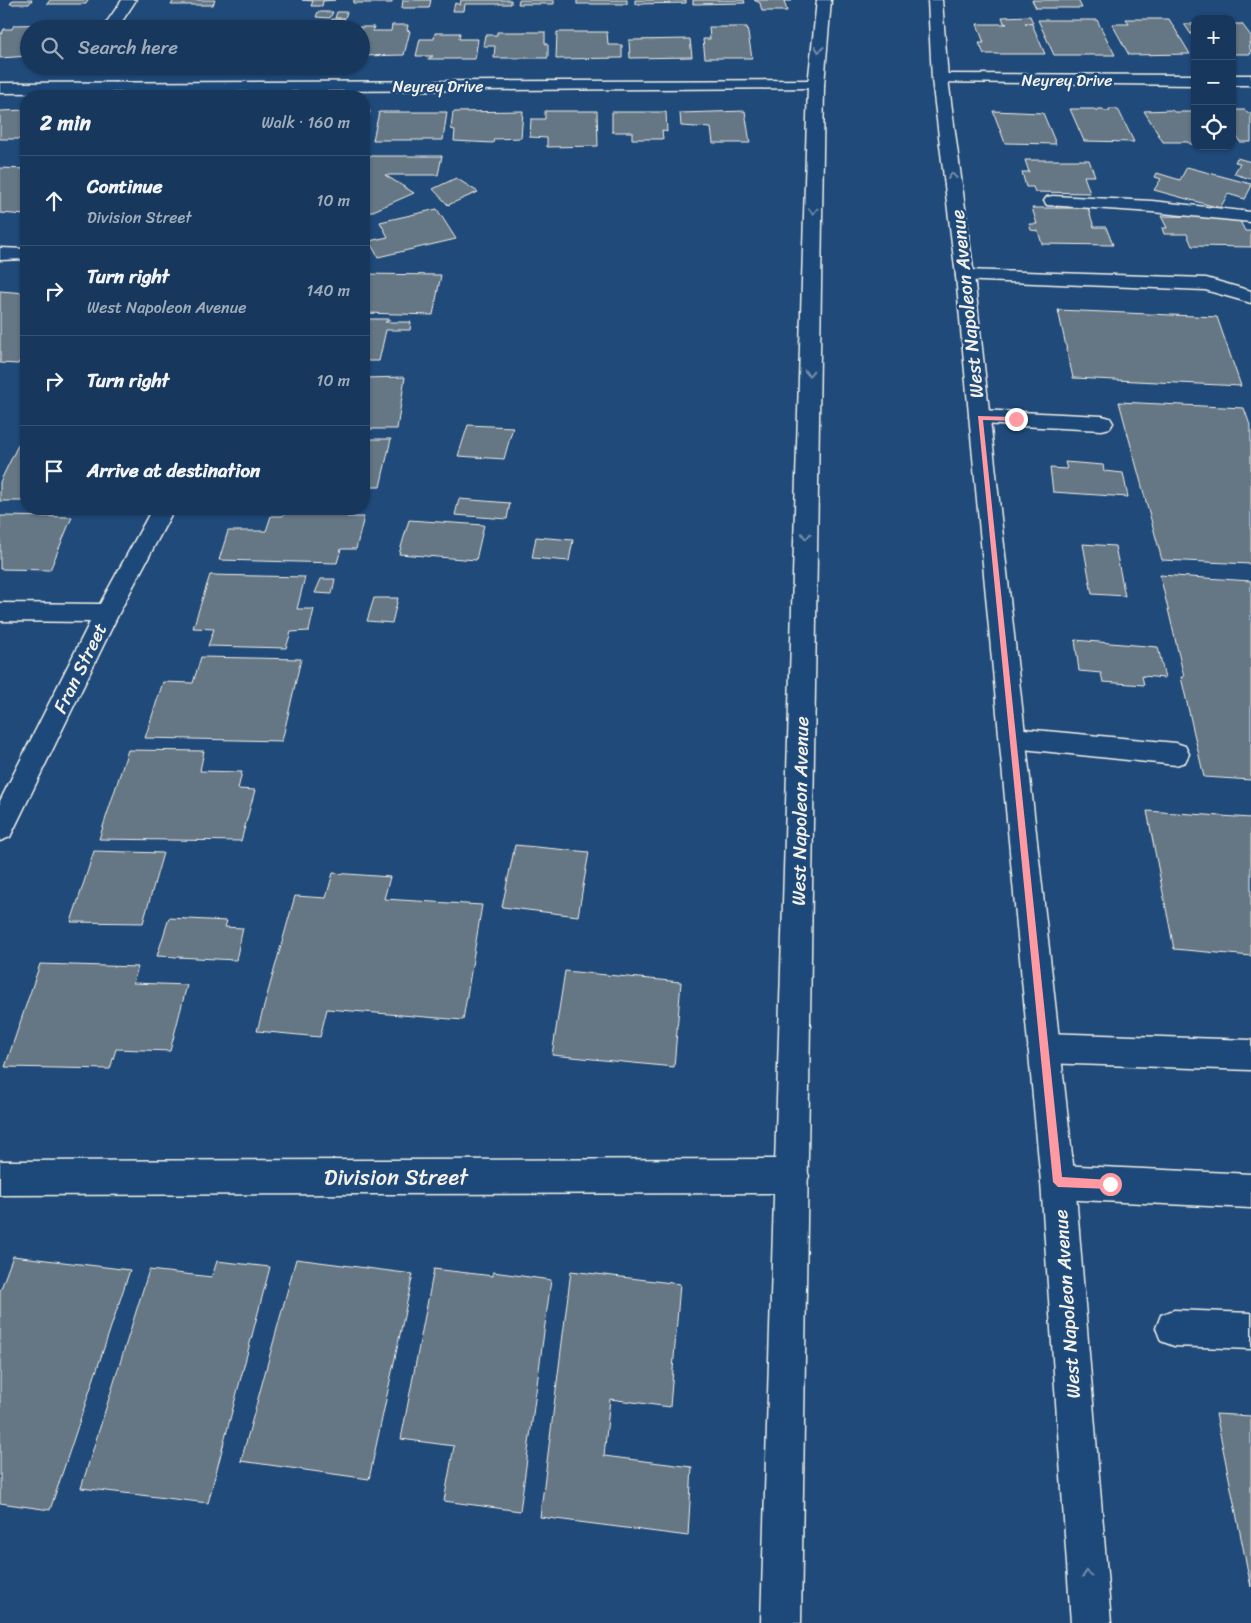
<!DOCTYPE html>
<html lang="en">
<head>
<meta charset="utf-8">
<style>
  body { margin:0; font-family:Sriracha,sans-serif; background:#203f62; color:#f1f3f6 }
  .controls { position:absolute; right:15px; top:15px; display:grid; overflow:hidden; border-radius:10px; box-shadow:0 1px 4px #0004 }
  .controls button { width:45px; height:45px; display:grid; place-items:center; padding:0; border:0; border-bottom:1px solid #365272; background:#17385c; color:#f1f3f6; font:25px sans-serif }
  .stop { position:absolute; width:15px; height:15px; margin:-11px; border:4px solid #ff9aa2; border-radius:50%; background:#fff }
  .stop.end { background:#ff9aa2; border-color:#fff; box-shadow:0 1px 5px #0008 }
  .list { margin:0; padding:0; list-style:none }
  h2 { display:flex; justify-content:space-between; align-items:center; height:65px; margin:0; padding:0 20px; font-size:21px }
  h2 small { font-size:16px; font-weight:400; color:#9eacbb }
  .list li { display:grid; grid-template-columns:32px 1fr auto; gap:15px; align-items:center; box-sizing:border-box; height:90px; padding:0 20px; border-top:1px solid #365272 }
  .list b { display:block; font-size:19px; white-space:nowrap }
  .list p { margin:0; font-size:16px; white-space:nowrap; color:#9eacbb }
  .list em { font-size:16px; font-style:normal; color:#9eacbb }
  .icon { flex:none; width:28px; height:28px; fill:none; stroke:currentColor; stroke-width:2; stroke-linecap:round; stroke-linejoin:round }
  .map { position:relative; flex:none; width:1251px; height:1623px; overflow:hidden }
  .search { position:absolute; background:#17385c; box-shadow:0 1px 4px #0004; left:20px; top:20px; width:350px; height:55px; display:flex; align-items:center; gap:12px; box-sizing:border-box; padding:0 18px; border-radius:28px; color:#9eacbb; font-size:19px }
  .panel { position:absolute; background:#17385c; box-shadow:0 1px 4px #0004; left:20px; top:90px; width:350px; height:425px; border-radius:20px }
  .map>svg:first-child { display:block }
  .building { fill:#657785; stroke:#f4f1e8 }
  .lines { fill:none; stroke-linecap:round; stroke-linejoin:round }
  .service-casing { stroke:#f4f1e8; stroke-width:3 }
  .minor-casing { stroke:#f4f1e8; stroke-width:3 }
  .secondary-casing { stroke:#f4f1e8; stroke-width:3 }
  .service { fill:#1f4a7a; fill-rule:evenodd }
  .minor { fill:#1f4a7a; fill-rule:evenodd }
  .secondary { fill:#1f4a7a; fill-rule:evenodd }
  .oneway { stroke:#748da6 }
  .route { fill:#ff9aa2 }
  .labels { text-anchor:middle; dominant-baseline:central; stroke-width:5; stroke-linejoin:round; paint-order:stroke }
  .far-street-label { font-size:16px; fill:#f4f1e8; stroke:#1f4a7a }
  .street-label { font-size:19px; fill:#f4f1e8; stroke:#1f4a7a }
  .near-street-label { font-size:22px; fill:#f4f1e8; stroke:#1f4a7a }
</style>
</head>
<body>
<div class="map">
<svg width="1251" height="1623" viewBox="0 0 1251 1623">
  <rect width="100%" height="100%" fill="#1f4a7a"/>
  <filter id="ink" filterUnits="userSpaceOnUse"><feTurbulence type="fractalNoise" baseFrequency=".02" numOctaves="2"/><feDisplacementMap in="SourceGraphic" scale="10" xChannelSelector="R" yChannelSelector="G"/><feConvolveMatrix kernelMatrix="1 2 1 2 8 2 1 2 1" color-interpolation-filters="sRGB"/></filter>
  <g filter="url(#ink)">
    <g class="building">
      <path d="M13,0H32L29,4H10Z"/>
      <path d="M50,0H88L86,4H47Z"/>
      <path d="M174,0H215L213,5H171Z"/>
      <path d="M302,0H335L323,1L322,6H311L313,1Z"/>
      <path d="M354,0H392V3H353Z"/>
      <path d="M403,0H431L429,8H402Z"/>
      <path d="M461,0H511V4H465L464,11H453L455,3L460,5Z"/>
      <path d="M519,0H554V4H518Z"/>
      <rect x="577" y="0" width="50" height="4"/>
      <path d="M635,0H686V3L635,4Z"/>
      <path d="M693,0H744L745,3L693,4Z"/>
      <path d="M754,0H792V1H784L787,11H762L760,3Z"/>
      <path d="M1032,0H1078L1082,8H1036Z"/>
      <path d="M318,12H333L330,18L316,17Z"/>
      <path d="M337,12H347L345,18H335Z"/>
      <path d="M1030,16L1033,23H1025L1032,24L1045,54H984L979,43H984L977,24H1007L1004,23L1002,17Z"/>
      <path d="M332,19H345L343,28H330Z"/>
      <path d="M1126,19H1169L1190,54L1129,55L1112,24H1129Z"/>
      <path d="M1038,20H1097L1115,55H1054Z"/>
      <path d="M239,23H251L249,27H270V29H210L237,27Z"/>
      <path d="M60,24V29H29V56L0,58V36L4,29H12L14,25Z"/>
      <path d="M1184,24H1195V40Z"/>
      <path d="M1232,24H1242L1251,36V43L1249,42L1251,54H1232Z"/>
      <path d="M392,25H408L407,30L410,31L404,55L361,56V29L359,27H374L373,31H391Z"/>
      <path d="M709,27H747L752,58H705L703,39H710Z"/>
      <path d="M497,32H545V43L548,45V58H494L495,46H483L485,35H497Z"/>
      <path d="M557,32H607L608,45H622V58L556,59Z"/>
      <path d="M435,33H460L459,39H478L475,59H427L433,56H416L420,39H434Z"/>
      <path d="M690,39L692,57L630,58L629,40Z"/>
      <path d="M1070,109H1094L1098,111L1097,109H1103L1104,111H1110L1109,109H1116L1119,111L1134,142L1084,141Z"/>
      <path d="M26,110V139H0V111Z"/>
      <path d="M1172,110L1174,112H1192L1195,117V144H1190L1188,142H1163L1144,111Z"/>
      <path d="M1232,110H1245L1247,113H1251V142H1240L1232,129Z"/>
      <path d="M364,111H370L364,134Z"/>
      <path d="M523,111L521,138L494,139L493,143L454,141L455,130L451,129L453,112Z"/>
      <path d="M545,111H597L598,146L547,147V138L530,137L531,119H545Z"/>
      <path d="M745,111L750,143H713L711,128L681,126L680,113Z"/>
      <path d="M993,111L1043,113L1056,144L1005,143Z"/>
      <path d="M379,112H447L443,140H373Z"/>
      <path d="M612,112H666L667,132L662,130L663,139H632V132H612Z"/>
      <path d="M364,156H442L438,175H385L414,193L364,215V173L368,171L364,168Z"/>
      <path d="M1237,158L1251,162V179L1234,174L1240,163L1235,162Z"/>
      <path d="M1025,160H1089L1095,176H1084L1090,193L1035,192L1033,187H1026L1022,172H1029Z"/>
      <path d="M1187,167L1251,184V187L1245,199L1228,194L1220,208L1154,190L1161,179L1155,177L1157,173L1180,180Z"/>
      <path d="M0,168L26,169V215L0,213Z"/>
      <path d="M456,178L478,192L448,205L433,189Z"/>
      <path d="M1032,208H1088L1094,227H1106L1113,245L1042,244L1038,231L1031,230L1029,224H1037Z"/>
      <path d="M437,209L456,239L378,257L369,241L388,237L380,222Z"/>
      <path d="M1161,216L1238,217L1245,231H1251V247L1192,246L1187,234H1164L1162,228H1167Z"/>
      <path d="M364,274L441,275L433,315L364,313Z"/>
      <path d="M0,291L26,293V350L18,364L0,363Z"/>
      <path d="M1058,310L1217,317L1241,386L1073,378Z"/>
      <path d="M364,319H390L385,322H411L410,330H386L379,361H364Z"/>
      <path d="M405,377L397,429H364V378Z"/>
      <path d="M1119,402L1244,408L1251,428V564L1162,560Z"/>
      <path d="M468,425L513,427L504,459L458,456Z"/>
      <path d="M365,439H391L380,487H364Z"/>
      <path d="M19,443H26V501H0V482Z"/>
      <path d="M1065,462L1103,465L1104,471L1123,473L1128,497L1053,492L1050,468L1067,469Z"/>
      <path d="M459,499L510,503L507,519L455,515Z"/>
      <path d="M285,509H349L347,517H364L356,549H341L337,563L219,560L228,531H266L271,516H283Z"/>
      <path d="M0,516L72,517L50,570L0,569Z"/>
      <path d="M409,520L484,525L476,560L399,554Z"/>
      <path d="M536,537L573,540L569,561L532,558Z"/>
      <path d="M1083,544L1115,546L1125,596L1092,594Z"/>
      <path d="M210,575L305,577L297,609H314L309,631L291,632L286,648L208,646L214,629L193,628Z"/>
      <path d="M1160,575L1251,581V780L1204,777L1181,677H1184Z"/>
      <path d="M321,579H335L332,594L315,593Z"/>
      <path d="M374,598H398L392,623L367,621Z"/>
      <path d="M1075,640L1158,647L1165,678L1142,676L1144,685L1103,682L1101,673L1079,671Z"/>
      <path d="M201,657L301,659L282,741L145,738L163,682L193,683Z"/>
      <path d="M128,750L204,751L200,771L242,772L238,789L255,790L241,841L99,839Z"/>
      <path d="M1147,811L1251,818V956L1174,949Z"/>
      <path d="M515,845L589,852L578,916L502,907Z"/>
      <path d="M94,851L163,853L143,923L71,922Z"/>
      <path d="M333,873L390,877L384,899L482,905L463,1020L327,1009L320,1037L257,1031L295,896L326,898Z"/>
      <path d="M169,918L227,921L225,927L243,928L236,960L157,956Z"/>
      <path d="M40,964L138,967L133,983L187,985L170,1051L116,1049L110,1069L5,1067Z"/>
      <path d="M565,971L681,982L674,1067L552,1055Z"/>
      <path d="M13,1256L130,1270L50,1510L0,1503V1291Z"/>
      <path d="M296,1259L413,1274L369,1479L241,1461Z"/>
      <path d="M217,1261L270,1267L208,1503L81,1488L149,1270L212,1277Z"/>
      <path d="M434,1269L493,1276V1272L551,1280L520,1511L444,1501L454,1446L401,1439Z"/>
      <path d="M571,1271L680,1284L670,1407L610,1399L604,1456L692,1467L688,1536L540,1517Z"/>
      <path d="M1216,1414L1251,1416V1587Z"/>
    </g>
    <g class="lines">
      <defs>
        <g id="service">
          <path d="M1053,196L1152,201L1251,212V222L1152,212L1047,205L1044,201L1047,197Z"/>
          <path d="M965,270L1206,278L1251,291V303L1205,290L958,280L956,276L958,272Z"/>
          <path d="M980,410L1102,416L1110,418L1113,423L1110,428L1102,430L980,424L973,422L969,417L973,412Z"/>
          <path d="M1013,728L1176,743L1185,746L1189,754L1185,762L1176,765L1013,748L1004,745L1000,738L1004,731Z"/>
          <path d="M1044,1033L1251,1040V1070L1044,1063L1033,1058L1028,1048L1033,1038Z"/>
          <path d="M1174,1310L1251,1313V1349L1174,1346L1161,1341L1156,1328L1161,1315Z"/>
        </g>
        <g id="minor">
          <path d="M122,0H136L117,29H102Z"/>
          <path d="M940,74L1195,75V85L934,82L932,79L934,76Z"/>
          <rect x="1232" y="75" width="19" height="10"/>
          <path d="M816,80L822,82L824,85L822,88L0,93V83Z"/>
          <path d="M0,248L26,249V259L0,260Z"/>
          <path d="M152,509H174L119,613L10,837L0,841V801L90,622L0,621V603L100,604Z"/>
          <path d="M792,1159L804,1164L809,1176L804,1188L792,1193L0,1195V1161Z"/>
          <path d="M1058,1165L1251,1174V1208L1058,1199L1046,1194L1041,1182L1046,1170Z"/>
        </g>
        <g id="secondary">
          <path d="M817,0H831L824,85L801,1623H761L808,85Z"/>
          <path d="M928,0H942L948,79L974,276L1075,1182L1111,1623H1071L1041,1182L956,276L932,79Z"/>
        </g>
      </defs>
      <use href="#service" class="service-casing"/>
      <use href="#minor" class="minor-casing"/>
      <use href="#secondary" class="secondary-casing"/>
      <use href="#service" class="service"/>
      <use href="#minor" class="minor"/>
      <use href="#secondary" class="secondary"/>
    </g>
    <defs><path id="oneway-chevron" d="M-2-3.5L2.5 0L-2 3.5" fill="none" stroke-width="1.6" stroke-linecap="round" stroke-linejoin="round" transform="scale(1.25)"/></defs>
    <g class="oneway">
      <use href="#oneway-chevron" transform="translate(819 49) rotate(96)"/>
      <use href="#oneway-chevron" transform="translate(952 176) rotate(-97)"/>
      <use href="#oneway-chevron" transform="translate(813 211) rotate(91)"/>
      <use href="#oneway-chevron" transform="translate(809 373) rotate(91)"/>
      <use href="#oneway-chevron" transform="translate(806 536) rotate(91)"/>
      <use href="#oneway-chevron" transform="translate(1087 1574) rotate(-94)"/>
    </g>
  </g>
  <path class="route" d="M978,416L1016,417L1019,419L1016,421L983,420L1062,1177L1110,1180L1115,1184L1110,1189L1058,1187L1053,1182Z"/>
  <g class="labels">
    <g class="far-street-label">
      <text x="1067" y="80">Neyrey Drive</text>
      <text x="438" y="86">Neyrey Drive</text>
    </g>
    <g class="street-label">
      <text transform="translate(967 304) rotate(-96)">West Napoleon Avenue</text>
      <text transform="translate(80 668) rotate(-64)">Fran Street</text>
      <text transform="translate(800 811) rotate(-89)">West Napoleon Avenue</text>
      <text transform="translate(1067 1304) rotate(-94)">West Napoleon Avenue</text>
    </g>
    <g class="near-street-label">
      <text x="396" y="1177">Division Street</text>
    </g>
  </g>
</svg>
<div class="controls">
<button>+</button>
<button>−</button>
<button><svg class="icon" aria-label="locate" viewBox="0 0 24 24"><circle cx="12" cy="12" r="6"/><path d="M12 2v4M12 18v4M2 12h4M18 12h4"/></svg></button>
</div>
<div class="stop" style="left:1110px;top:1184px"></div>
<div class="stop end" style="left:1016px;top:419px"></div>
<div class="search"><svg class="icon" aria-label="search" viewBox="0 0 24 24"><circle cx="10" cy="10" r="6"/><path d="M15 15l6 6"/></svg>Search here</div>
<section class="panel">
<h2>2 min<small>Walk · 160 m</small></h2>
<ul class="list">
<li><svg class="icon" aria-label="ahead" viewBox="0 0 24 24"><path d="M12 20V5M6 11l6-6 6 6"/></svg><div><b>Continue</b><p>Division Street</p></div><em>10 m</em></li>
<li><svg class="icon" aria-label="right" viewBox="0 0 24 24"><path d="M7 20v-9h11M14 6l5 5-5 5"/></svg><div><b>Turn right</b><p>West Napoleon Avenue</p></div><em>140 m</em></li>
<li><svg class="icon" aria-label="right" viewBox="0 0 24 24"><path d="M7 20v-9h11M14 6l5 5-5 5"/></svg><div><b>Turn right</b></div><em>10 m</em></li>
<li><svg class="icon" aria-label="arrive" viewBox="0 0 24 24"><path d="M6 21V4h12l-3 4 3 4H6"/></svg><div><b>Arrive at destination</b></div></li>
</ul>
</section>
</div>
</body>
</html>
